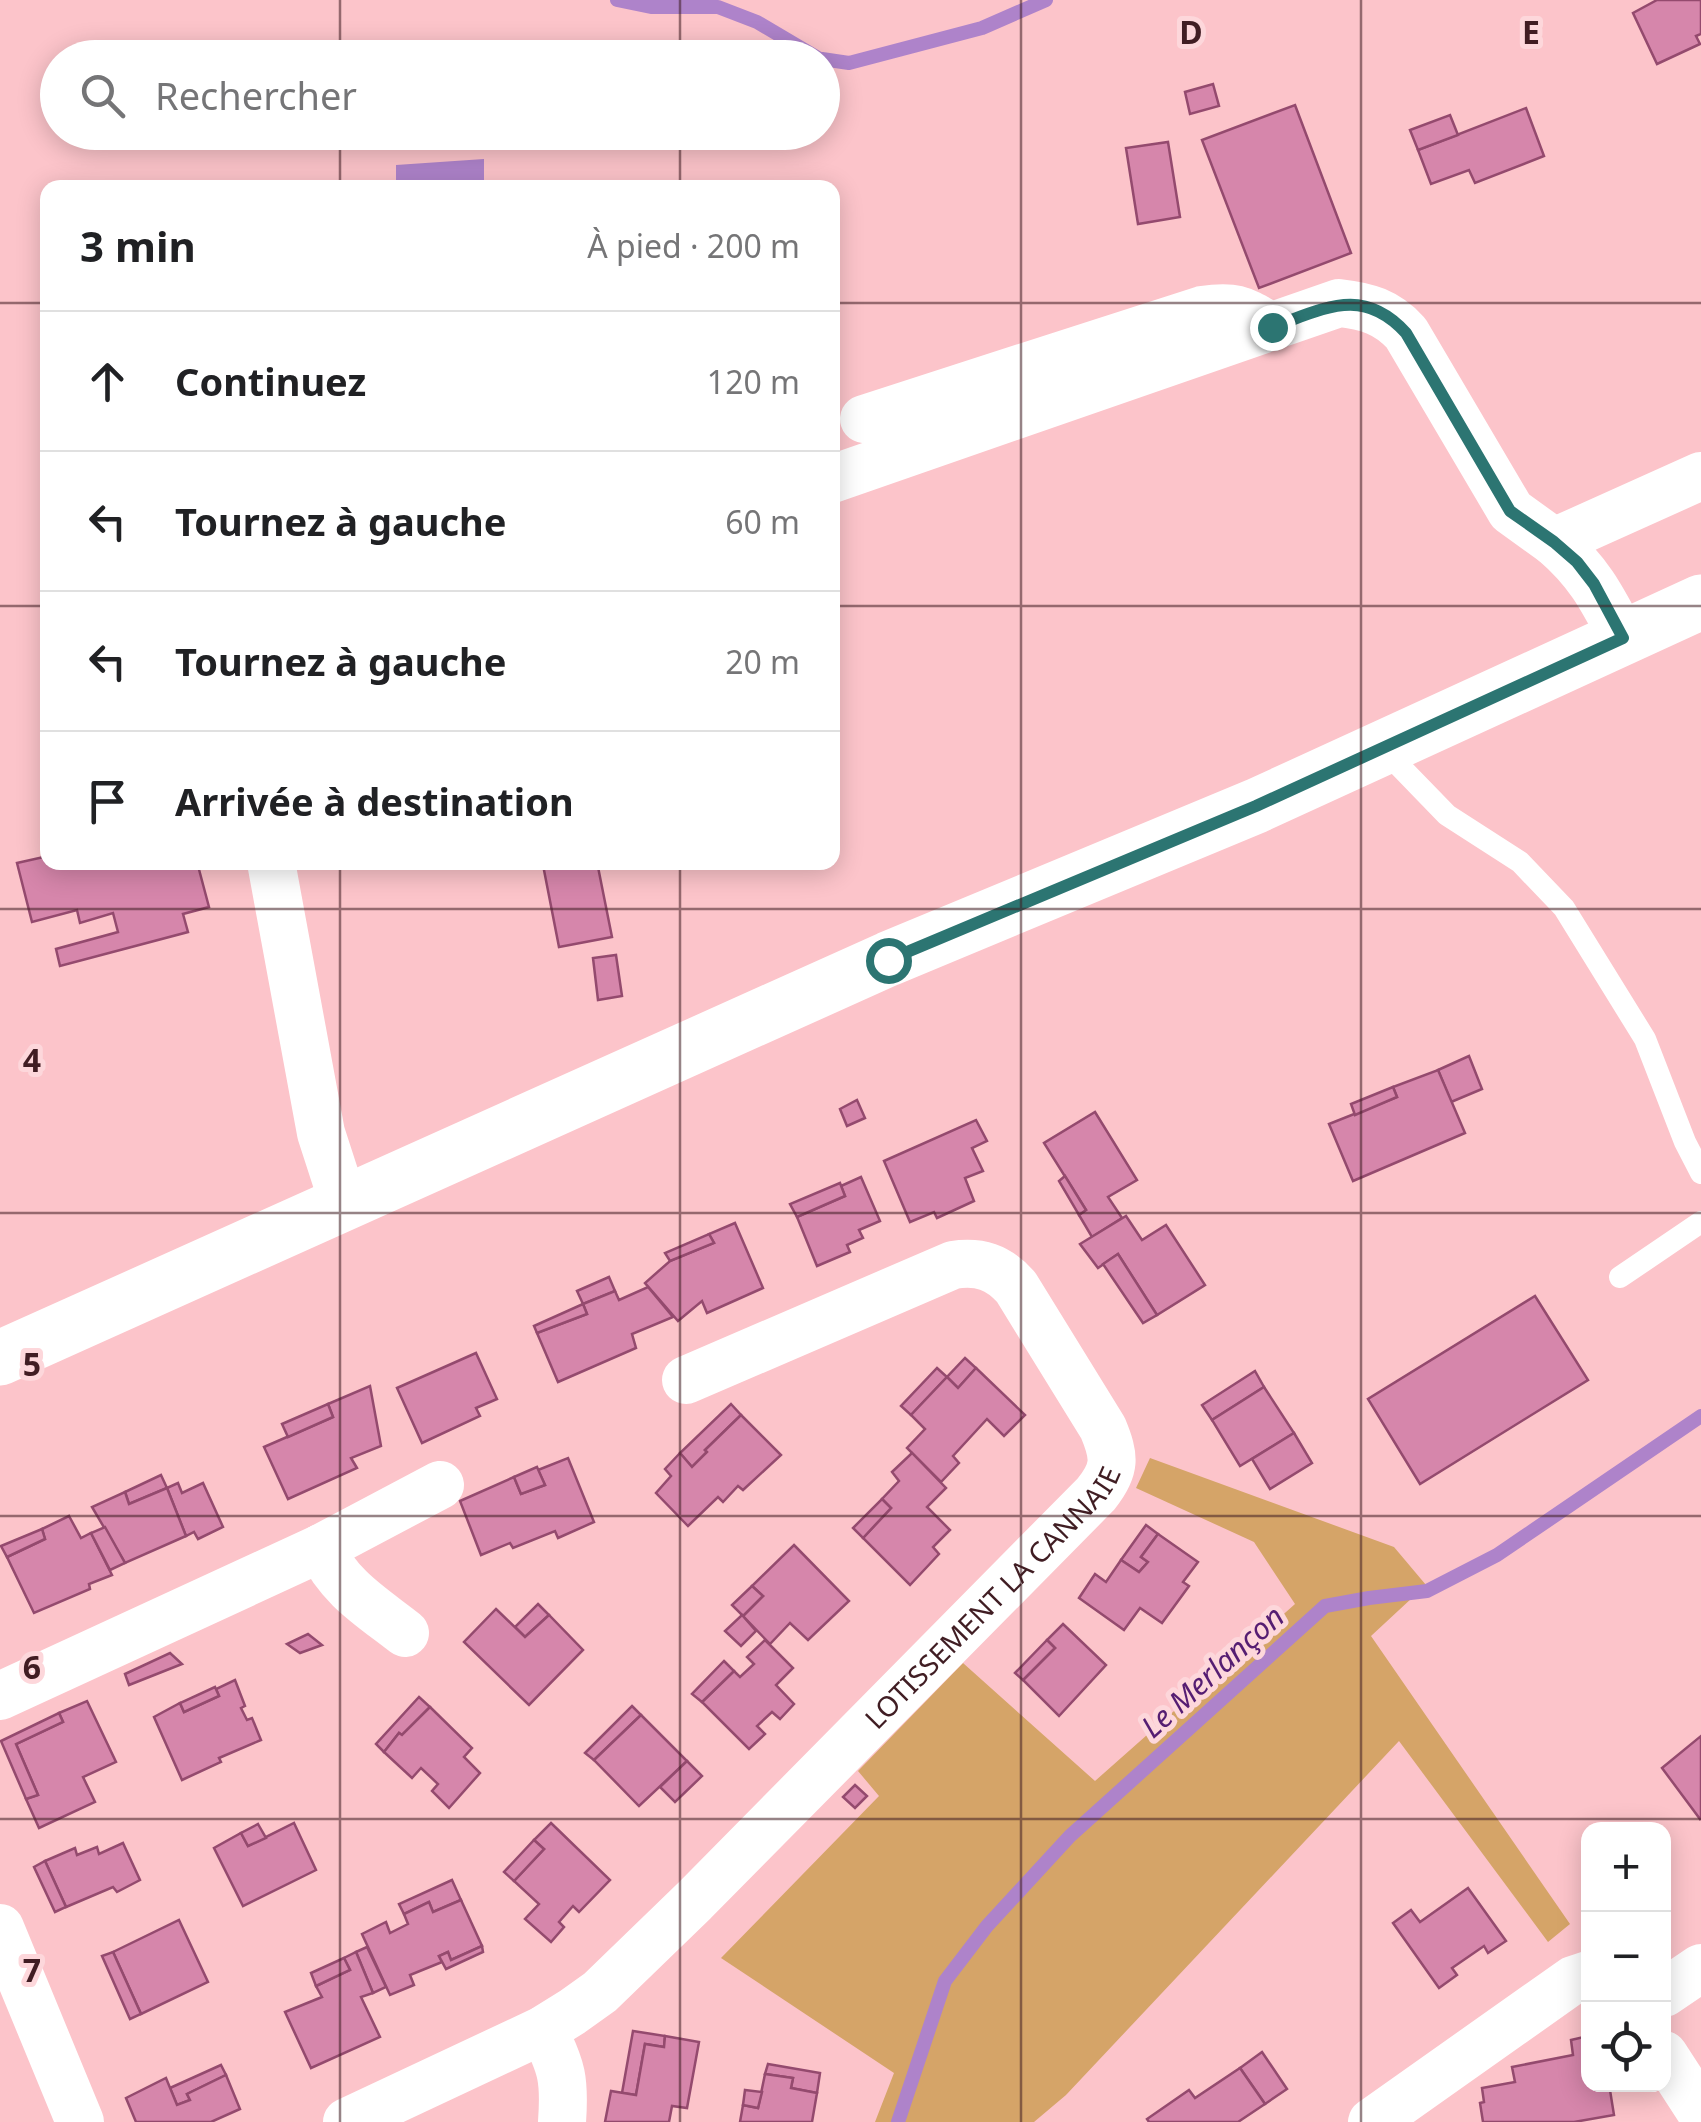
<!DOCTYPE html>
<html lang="fr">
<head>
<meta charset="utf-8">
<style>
  body { margin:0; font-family:"Noto Sans",sans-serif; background:#f6f6f6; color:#202124 }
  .controls { position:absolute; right:30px; bottom:30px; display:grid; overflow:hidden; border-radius:20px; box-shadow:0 5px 25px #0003 }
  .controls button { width:90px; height:90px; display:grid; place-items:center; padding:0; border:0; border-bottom:2px solid #e0e0e0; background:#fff; color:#202124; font:50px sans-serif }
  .stop { position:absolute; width:30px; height:30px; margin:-22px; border:8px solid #2c7572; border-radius:50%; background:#fff }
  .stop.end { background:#2c7572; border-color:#fff; box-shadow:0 2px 10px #0008 }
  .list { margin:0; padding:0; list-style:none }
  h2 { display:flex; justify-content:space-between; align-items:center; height:130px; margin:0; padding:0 40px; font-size:42px }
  h2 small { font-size:32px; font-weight:400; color:#757577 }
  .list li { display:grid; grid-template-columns:65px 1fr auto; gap:30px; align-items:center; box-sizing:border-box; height:140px; padding:0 40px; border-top:2px solid #e0e0e0 }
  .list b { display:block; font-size:38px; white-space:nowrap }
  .list em { font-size:32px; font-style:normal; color:#757577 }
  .icon { flex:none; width:55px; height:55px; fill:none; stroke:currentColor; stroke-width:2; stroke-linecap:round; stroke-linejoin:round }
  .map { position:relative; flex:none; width:1701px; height:2122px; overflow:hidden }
  .search { position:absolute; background:#fff; box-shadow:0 5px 25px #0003; left:40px; top:40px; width:800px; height:110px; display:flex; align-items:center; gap:25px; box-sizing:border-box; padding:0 35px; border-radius:55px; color:#757577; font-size:38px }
  .panel { position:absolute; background:#fff; box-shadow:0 5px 25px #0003; left:40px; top:180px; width:800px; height:690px; border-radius:20px }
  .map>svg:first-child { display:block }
  .green { fill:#d5a468 }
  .water { fill:#ae83ca }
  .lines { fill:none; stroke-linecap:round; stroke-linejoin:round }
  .stream { stroke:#ae83ca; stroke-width:14 }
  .building { fill:#d686ab; stroke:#944a6e; stroke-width:2.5 }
  .lane { stroke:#fff; stroke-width:22 }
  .street { stroke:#fff; stroke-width:48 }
  .secondary { stroke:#fff; stroke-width:55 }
  .route { stroke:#2c7572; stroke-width:12 }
  .grid { fill:none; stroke:#401d23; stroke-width:2.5; stroke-opacity:0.55 }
  .labels { text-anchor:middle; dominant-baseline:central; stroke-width:10; stroke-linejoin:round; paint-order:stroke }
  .street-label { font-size:28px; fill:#401d23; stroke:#fdd7db }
  .water-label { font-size:30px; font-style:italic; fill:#551d72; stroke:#fdd7db }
  .grid-label { font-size:32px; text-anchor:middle; font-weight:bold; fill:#401d23; stroke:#fdd7db; stroke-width:10; stroke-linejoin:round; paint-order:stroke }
</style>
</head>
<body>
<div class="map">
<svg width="1701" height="2122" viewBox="0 0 1701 2122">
  <rect width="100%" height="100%" fill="#fcc4ca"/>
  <path class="green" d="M1150,1458L1394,1547L1426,1585L1371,1636L1570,1924L1548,1942L1399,1741L1066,2095L1034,2122H875L894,2073L721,1958L879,1796L858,1771L963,1663L1095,1781L1295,1604L1254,1542L1136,1488Z"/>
  <path class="water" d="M484,159V187H396V165Z"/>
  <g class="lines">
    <g class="stream">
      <path d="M617,0L651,7H718L757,22L818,58"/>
      <path d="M822,59L849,63L982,28L1046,0"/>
      <path d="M898,2122L945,1981L987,1926L1070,1836L1325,1606L1369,1598L1427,1591L1497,1555L1701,1416"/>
    </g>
  </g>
  <g class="building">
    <path d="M1657,0H1701V34L1696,36L1700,44L1657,64L1633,13Z"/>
    <path d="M1213,84L1219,106L1190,114L1185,92Z"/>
    <path d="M1295,105L1351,253L1259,288L1202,140Z"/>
    <path d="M1526,108L1544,156L1475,183L1469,170L1431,184L1418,150Z"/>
    <path d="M1450,115L1458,135L1418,150L1410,130Z"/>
    <path d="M1168,142L1180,217L1138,224L1126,148Z"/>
    <path d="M48,856V862H53L54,866L64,862H197L209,907L183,914L188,932L60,966L56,949L118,932L113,913L80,923L77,910L32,922L17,863Z"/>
    <path d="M558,862H597L612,937L559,947L543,865Z"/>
    <path d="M616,955L622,996L598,1000L593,958Z"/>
    <path d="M1469,1056L1482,1089L1451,1102L1438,1070Z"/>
    <path d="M1438,1070L1465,1133L1353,1181L1329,1124L1397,1097L1393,1087Z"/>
    <path d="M1393,1087L1397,1097L1355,1115L1351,1104Z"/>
    <path d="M857,1100L865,1118L847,1126L840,1109Z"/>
    <path d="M1095,1112L1137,1180L1108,1197L1122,1218L1092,1237L1079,1215L1086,1210L1044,1143Z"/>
    <path d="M976,1120L987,1141L972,1148L983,1171L965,1178L974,1201L937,1218L934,1212L910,1222L884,1161Z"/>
    <path d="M1065,1176L1086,1210L1079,1215L1059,1181Z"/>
    <path d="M861,1177L880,1221L859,1230L863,1238L847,1245L850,1252L817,1266L797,1217L845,1196L841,1186Z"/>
    <path d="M840,1183L845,1196L797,1217L790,1204Z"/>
    <path d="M1126,1216L1142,1240L1166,1225L1205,1285L1157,1315L1118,1254L1098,1268L1080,1244Z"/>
    <path d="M735,1223L763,1288L707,1313L702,1301L678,1321L645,1283L670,1261L714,1243L709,1234Z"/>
    <path d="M709,1234L714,1243L670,1261L665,1253Z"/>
    <path d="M1118,1254L1157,1315L1143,1323L1103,1264Z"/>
    <path d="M609,1277L615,1291L583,1304L577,1291Z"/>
    <path d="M648,1287L673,1317L632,1334L636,1348L558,1382L537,1333L587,1314L583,1304L615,1291L619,1300Z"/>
    <path d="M1535,1296L1588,1380L1420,1484L1368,1399Z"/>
    <path d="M583,1304L587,1314L537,1333L534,1326Z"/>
    <path d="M476,1353L497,1399L476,1408L480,1416L422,1443L397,1388Z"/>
    <path d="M965,1358L976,1368L958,1388L947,1377Z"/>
    <path d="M937,1368L947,1377L911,1415L901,1406Z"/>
    <path d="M976,1368L1025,1415L1004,1436L987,1419L953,1456L959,1463L941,1482L907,1448L925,1429L911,1415L947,1377L958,1388Z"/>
    <path d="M1255,1371L1264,1387L1212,1420L1202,1405Z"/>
    <path d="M370,1386L381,1446L351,1458L357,1468L288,1499L264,1447L333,1417L328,1404Z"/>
    <path d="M1264,1387L1294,1433L1240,1466L1212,1420Z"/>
    <path d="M328,1404L333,1417L288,1437L282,1424Z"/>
    <path d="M731,1404L741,1415L705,1450L707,1452L692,1467L680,1453Z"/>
    <path d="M741,1415L781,1455L743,1490L738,1486L723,1502L718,1497L688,1526L656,1493L671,1476L665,1469L680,1453L692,1467L707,1452L705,1450Z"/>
    <path d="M1294,1433L1312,1463L1270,1489L1252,1459Z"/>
    <path d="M912,1453L946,1488L927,1507L950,1530L933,1547L939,1554L910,1585L863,1538L891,1508L882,1499L899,1481L892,1472Z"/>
    <path d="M568,1458L594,1522L558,1538L555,1531L513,1548L510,1543L481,1555L460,1501L514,1477L521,1494L545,1485L538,1470Z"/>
    <path d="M537,1467L545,1485L521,1494L514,1477Z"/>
    <path d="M161,1475L167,1488L129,1504L125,1492Z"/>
    <path d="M178,1483L182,1493L203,1483L223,1527L198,1539L194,1532L186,1536L167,1488Z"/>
    <path d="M167,1488L186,1536L125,1563L92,1507L125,1492L129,1504Z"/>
    <path d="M882,1499L891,1508L863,1538L853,1528Z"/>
    <path d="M69,1516L81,1538L91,1533L112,1575L89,1584L90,1589L34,1613L7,1557L45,1539L42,1529Z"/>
    <path d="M1146,1525L1158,1534L1141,1557L1148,1562L1139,1572L1121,1560Z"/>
    <path d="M105,1527L125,1563L110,1570L91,1533Z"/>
    <path d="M42,1529L45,1539L7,1557L1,1546Z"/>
    <path d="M1158,1534L1198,1562L1183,1582L1189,1586L1162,1623L1140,1608L1124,1630L1079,1598L1095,1574L1106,1582L1121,1560L1139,1572L1148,1562L1141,1557Z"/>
    <path d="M794,1545L849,1601L808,1640L790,1623L770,1644L743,1616L763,1596L752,1586Z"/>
    <path d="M752,1586L763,1596L743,1616L732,1605Z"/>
    <path d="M538,1604L549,1615L525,1637L515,1627Z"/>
    <path d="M496,1609L525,1637L549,1615L583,1650L529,1705L464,1642Z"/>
    <path d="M742,1615L756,1631L741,1646L725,1631Z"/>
    <path d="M1063,1624L1106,1665L1059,1716L1023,1680L1055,1648L1047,1640Z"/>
    <path d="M308,1634L322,1645L300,1653L287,1644Z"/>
    <path d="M765,1640L793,1668L776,1685L794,1704L780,1719L772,1712L757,1726L765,1734L749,1749L702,1702L734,1671L740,1677L754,1664L747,1657Z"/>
    <path d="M1047,1640L1055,1648L1023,1680L1015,1673Z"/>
    <path d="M170,1653L182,1664L129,1685L125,1674Z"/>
    <path d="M724,1661L734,1671L702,1702L692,1694Z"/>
    <path d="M235,1680L245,1706L241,1708L247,1720L252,1718L261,1740L219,1758L221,1762L182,1780L154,1717L180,1703L184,1712L219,1696L216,1689Z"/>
    <path d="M215,1687L219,1696L184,1712L180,1703Z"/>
    <path d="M419,1697L430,1707L402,1735L399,1733L384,1752L376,1744Z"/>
    <path d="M87,1701L116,1762L83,1777L95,1802L39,1828L26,1799L38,1795L16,1744L63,1722L59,1713Z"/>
    <path d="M632,1706L641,1715L594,1760L585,1753Z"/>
    <path d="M430,1707L472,1748L464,1757L480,1773L449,1808L432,1791L438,1784L421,1768L412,1778L384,1752L399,1733L402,1735Z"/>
    <path d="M59,1713L63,1722L16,1744L38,1795L26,1799L1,1741Z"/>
    <path d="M641,1715L687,1761L639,1806L594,1760Z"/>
    <path d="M1701,1736V1818L1700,1819L1662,1768Z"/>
    <path d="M687,1761L702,1776L675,1802L660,1787Z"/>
    <path d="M855,1785L867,1796L855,1808L843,1797Z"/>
    <path d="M294,1823L316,1870L243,1906L214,1848L241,1833L248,1846Z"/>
    <path d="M551,1823L610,1880L579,1912L573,1906L559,1922L564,1927L551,1942L525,1919L539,1904L514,1881L544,1849L534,1840Z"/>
    <path d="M258,1824L266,1838L248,1846L241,1833Z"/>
    <path d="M534,1840L544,1849L514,1881L504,1872Z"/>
    <path d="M123,1843L140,1880L117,1892L113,1887L66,1907L45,1861L75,1848L77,1855L97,1847L99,1854Z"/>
    <path d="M45,1861L66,1907L55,1912L34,1867Z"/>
    <path d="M452,1880L461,1900L433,1912L429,1902L404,1914L399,1904Z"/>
    <path d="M1468,1888L1506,1941L1488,1953L1484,1946L1452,1968L1457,1975L1439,1988L1393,1923L1411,1910L1420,1922Z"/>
    <path d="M461,1900L482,1946L451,1960L448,1952L439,1956L442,1962L410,1975L414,1985L390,1995L362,1934L386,1922L390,1933L408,1924L404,1914L429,1902L433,1912Z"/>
    <path d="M179,1920L208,1982L141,2014L113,1952Z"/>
    <path d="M482,1946L483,1952L446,1969L439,1956L448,1952L451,1960Z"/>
    <path d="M367,1947L386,1987L373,1993L356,1952Z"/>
    <path d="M113,1952L141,2014L130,2019L102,1956Z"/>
    <path d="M356,1952L373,1993L361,1997L380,2037L311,2068L285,2012L322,1997L316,1986L350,1970L344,1958Z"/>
    <path d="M344,1958L350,1970L316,1986L311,1973Z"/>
    <path d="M633,2031L665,2036L664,2047L645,2044L636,2095L622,2093Z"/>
    <path d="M665,2036L699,2042L687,2108L672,2106L669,2122H605L611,2091L636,2095L645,2044L664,2047Z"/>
    <path d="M1588,2036V2084H1609L1614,2115L1574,2122H1483L1480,2103L1484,2102L1482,2088L1515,2082L1512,2067L1573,2055L1571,2040Z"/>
    <path d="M1262,2052L1287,2089L1265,2104L1240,2068Z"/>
    <path d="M768,2064L820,2073L817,2093L791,2088L793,2078L765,2074Z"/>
    <path d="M221,2065L226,2075L187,2094L190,2100L177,2105L170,2088Z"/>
    <path d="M1240,2068L1265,2104L1238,2122H1149L1147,2119L1189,2090L1195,2098Z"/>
    <path d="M765,2074L793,2078L791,2088L817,2093L812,2122H740L743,2105L758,2108Z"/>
    <path d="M226,2075L240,2109L211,2122H136L126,2098L166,2078L177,2105L190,2100L187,2094Z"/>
    <path d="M745,2090L762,2092L758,2108L743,2105Z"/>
  </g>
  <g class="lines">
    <g class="lane">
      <path d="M1382,748L1447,815L1520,862L1564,908L1645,1039L1685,1142L1701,1173"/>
      <path d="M1620,1277L1701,1222"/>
    </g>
    <g class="street">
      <path d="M864,419L1202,310C1237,305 1242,310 1272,327"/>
      <path d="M832,479L1339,303C1367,306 1387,312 1406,333L1511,511L1554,542"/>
      <path d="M1623,638C1602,598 1589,572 1554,542L1701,476"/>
      <path d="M271,862L321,1133L344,1204"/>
      <path d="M321,1548C339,1588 372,1607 405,1633"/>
      <path d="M0,1696L321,1548L440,1485"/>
      <path d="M0,1928L80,2122"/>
      <path d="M1664,1993L1701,1968"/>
      <path d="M543,2030C562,2067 565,2080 562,2122"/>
      <path d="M1664,2055L1701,2112"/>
      <path id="s1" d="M347,2122L543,2030L572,2012L600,1992L694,1901L1096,1494C1116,1469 1115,1457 1103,1428L1016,1287C998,1267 980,1261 953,1265L686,1380"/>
      <path d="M1372,2122L1573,1980L1588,1975"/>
    </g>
    <path class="secondary" d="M0,1358L888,959L1256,806L1701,602"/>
  </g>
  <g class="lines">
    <path class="route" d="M888,960L1256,806L1623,638L1594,584L1577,562L1554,542L1510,511L1406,333C1362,285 1324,309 1272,327"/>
  </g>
  <path class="grid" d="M340,0V58M680,0V58M1021,0V2122M1361,0V2122M340,132V188M680,132V188M0,303H48M832,303H1701M0,606H48M832,606H1701M340,862V2122M680,862V2122M0,909H1701M0,1213H1701M0,1516H1701M0,1819H1701"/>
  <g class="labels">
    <g class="street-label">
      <text stroke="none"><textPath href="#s1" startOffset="842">LOTISSEMENT LA CANNAIE</textPath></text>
    </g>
    <g class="water-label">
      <text transform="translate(1212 1671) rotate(-42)">Le Merlançon</text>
    </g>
  </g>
  <g class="grid-label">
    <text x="1191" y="44">D</text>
    <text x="1531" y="44">E</text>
    <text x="32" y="1072">4</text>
    <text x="32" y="1376">5</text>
    <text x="32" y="1679">6</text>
    <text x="32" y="1982">7</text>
  </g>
</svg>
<div class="controls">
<button>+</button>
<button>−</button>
<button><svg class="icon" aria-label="locate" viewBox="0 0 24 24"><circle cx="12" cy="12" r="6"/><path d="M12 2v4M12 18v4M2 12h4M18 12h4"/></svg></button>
</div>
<div class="stop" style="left:888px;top:960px"></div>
<div class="stop end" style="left:1272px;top:327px"></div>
<div class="search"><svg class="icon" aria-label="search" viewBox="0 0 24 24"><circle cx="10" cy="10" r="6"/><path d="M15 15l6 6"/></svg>Rechercher</div>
<section class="panel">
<h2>3 min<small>À pied · 200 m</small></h2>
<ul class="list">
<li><svg class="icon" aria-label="ahead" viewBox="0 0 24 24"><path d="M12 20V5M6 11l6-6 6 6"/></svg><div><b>Continuez</b></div><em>120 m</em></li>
<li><svg class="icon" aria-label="left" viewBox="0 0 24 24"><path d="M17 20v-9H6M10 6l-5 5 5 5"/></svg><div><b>Tournez à gauche</b></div><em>60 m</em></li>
<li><svg class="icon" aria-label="left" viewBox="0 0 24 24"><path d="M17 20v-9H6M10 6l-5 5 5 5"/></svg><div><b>Tournez à gauche</b></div><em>20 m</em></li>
<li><svg class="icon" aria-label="arrive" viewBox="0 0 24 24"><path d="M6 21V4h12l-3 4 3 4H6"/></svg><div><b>Arrivée à destination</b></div></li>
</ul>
</section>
</div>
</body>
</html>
